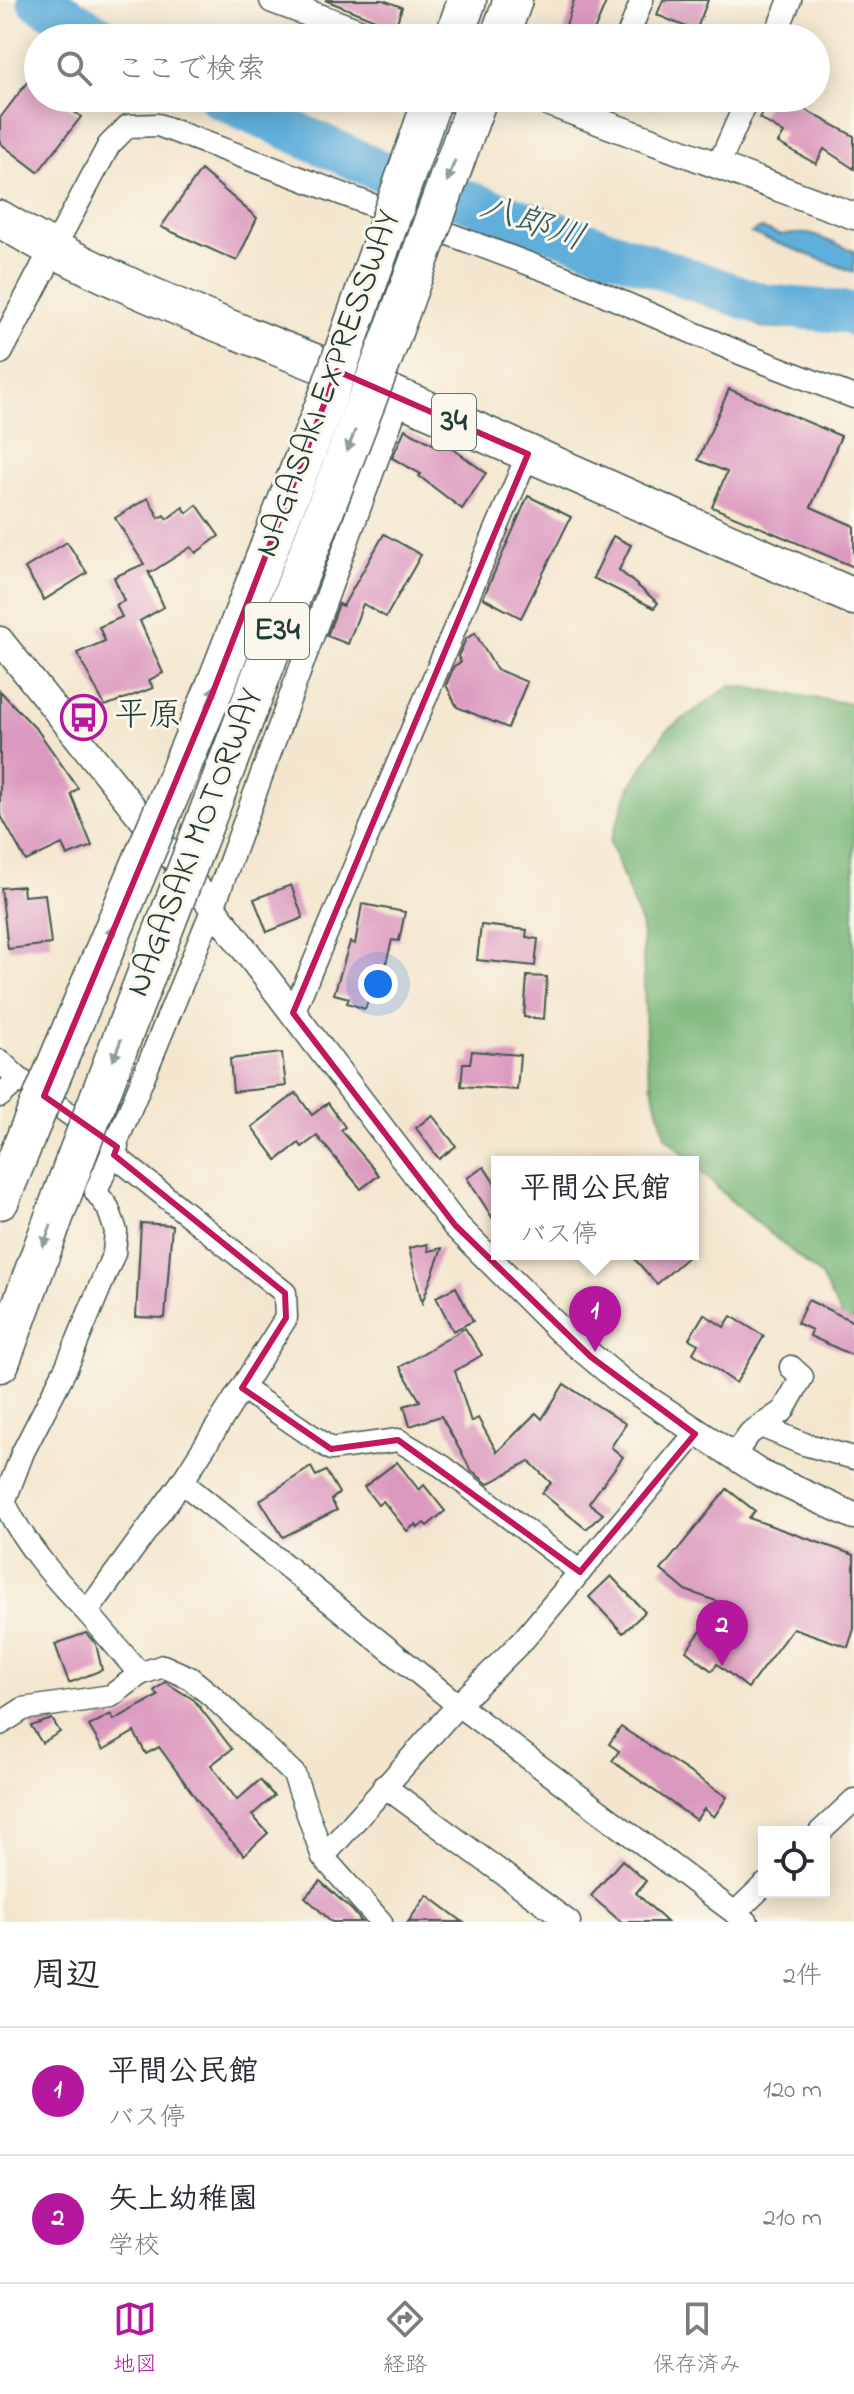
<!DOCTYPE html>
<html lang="ja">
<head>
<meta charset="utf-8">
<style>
  body { margin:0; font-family:"Indie Flower","Klee One",sans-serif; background:#f7f7f7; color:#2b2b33 }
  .controls { position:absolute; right:24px; bottom:24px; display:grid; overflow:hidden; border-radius:0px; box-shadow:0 4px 20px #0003 }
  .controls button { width:72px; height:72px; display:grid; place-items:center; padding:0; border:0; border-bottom:2px solid #e1e1e2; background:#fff; color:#2b2b33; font:40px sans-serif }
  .you { position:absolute; left:378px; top:984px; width:28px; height:28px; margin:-20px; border:6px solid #fff; border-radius:50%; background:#1a73e8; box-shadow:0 0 0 12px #1a73e833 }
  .badge { display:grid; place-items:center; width:52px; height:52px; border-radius:50%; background:#b5179e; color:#fff; font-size:26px; font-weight:700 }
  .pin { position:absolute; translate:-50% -66px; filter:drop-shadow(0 2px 4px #0008) }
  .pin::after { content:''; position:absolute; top:42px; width:28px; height:24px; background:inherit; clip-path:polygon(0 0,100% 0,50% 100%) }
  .popup { position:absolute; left:491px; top:1156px; width:208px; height:104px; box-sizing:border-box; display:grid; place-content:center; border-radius:0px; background:#fff; filter:drop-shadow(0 2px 6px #0005); font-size:26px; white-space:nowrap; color:#7c7c81 }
  .popup b { font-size:30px; color:#2b2b33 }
  .popup::after { content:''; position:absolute; left:50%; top:100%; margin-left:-16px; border:16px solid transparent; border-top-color:#fff }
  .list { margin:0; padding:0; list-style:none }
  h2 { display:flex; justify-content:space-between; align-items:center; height:104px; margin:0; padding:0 32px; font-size:34px }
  h2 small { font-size:26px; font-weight:400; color:#7c7c81 }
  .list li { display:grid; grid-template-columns:52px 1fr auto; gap:24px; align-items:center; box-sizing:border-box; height:128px; padding:0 32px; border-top:2px solid #e1e1e2 }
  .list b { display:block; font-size:30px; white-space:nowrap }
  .list p { margin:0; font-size:26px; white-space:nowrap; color:#7c7c81 }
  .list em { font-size:26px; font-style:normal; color:#7c7c81 }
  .icon { flex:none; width:44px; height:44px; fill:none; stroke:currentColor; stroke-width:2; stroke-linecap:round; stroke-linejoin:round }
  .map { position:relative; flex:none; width:854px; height:1922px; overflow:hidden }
  .search { position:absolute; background:#fff; box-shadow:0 4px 20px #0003; left:24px; right:24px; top:24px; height:88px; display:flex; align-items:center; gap:20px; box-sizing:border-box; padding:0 28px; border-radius:44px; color:#7c7c81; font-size:30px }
  .sheet { height:360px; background:#fff }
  nav { display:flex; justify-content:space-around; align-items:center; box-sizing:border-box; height:112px; border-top:2px solid #e1e1e2; background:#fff; font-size:22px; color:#7c7c81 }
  nav a { display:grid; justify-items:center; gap:4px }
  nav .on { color:#b5179e }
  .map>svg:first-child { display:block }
  .forest { fill:#78b678; stroke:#4c7a56; stroke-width:2 }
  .water { fill:#60afda; stroke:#407687; stroke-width:2 }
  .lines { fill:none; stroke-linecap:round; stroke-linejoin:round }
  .river { stroke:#60afda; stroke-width:42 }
  .building { fill:#dc99bf }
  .minor-casing { stroke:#3f564b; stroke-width:25 }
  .tertiary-casing { stroke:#3f564b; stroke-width:29 }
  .trunk-casing { stroke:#3f564b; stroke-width:39 }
  .motorway-casing { stroke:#3f564b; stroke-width:41 }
  .minor { stroke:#fff; stroke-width:22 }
  .tertiary { stroke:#fff; stroke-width:26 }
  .trunk { stroke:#fff; stroke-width:36 }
  .motorway { stroke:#fff; stroke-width:38 }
  .motorway-bridge-casing { stroke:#3f564b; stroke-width:41; stroke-linecap:butt }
  .motorway-bridge { stroke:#fff; stroke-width:38 }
  .oneway { fill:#8f9e9a }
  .marked { fill:none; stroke:#c2185b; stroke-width:6; stroke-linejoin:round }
  .labels { text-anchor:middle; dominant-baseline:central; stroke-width:6; stroke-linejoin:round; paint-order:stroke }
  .shield { fill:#fbf7ec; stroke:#61756b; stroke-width:2 }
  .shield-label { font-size:32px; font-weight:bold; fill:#1f3d34 }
  .street-label { font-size:34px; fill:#1f3d34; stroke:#fbf7ec }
  .poi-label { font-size:34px; fill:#1f3d34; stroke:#fbf7ec; text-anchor:start }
  .water-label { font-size:36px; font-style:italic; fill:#325f66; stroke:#fbf7ec }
</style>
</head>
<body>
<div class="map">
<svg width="854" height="1922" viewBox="0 0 854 1922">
  <rect width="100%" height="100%" fill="#fbf7ec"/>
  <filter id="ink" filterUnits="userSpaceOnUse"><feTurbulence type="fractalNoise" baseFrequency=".0125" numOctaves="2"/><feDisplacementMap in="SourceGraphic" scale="16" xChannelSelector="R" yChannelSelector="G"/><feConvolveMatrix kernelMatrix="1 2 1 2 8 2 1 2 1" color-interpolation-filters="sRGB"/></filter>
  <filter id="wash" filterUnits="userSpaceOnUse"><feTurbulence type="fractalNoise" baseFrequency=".006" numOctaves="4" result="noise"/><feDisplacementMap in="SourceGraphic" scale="32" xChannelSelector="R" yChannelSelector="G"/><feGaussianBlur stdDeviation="1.8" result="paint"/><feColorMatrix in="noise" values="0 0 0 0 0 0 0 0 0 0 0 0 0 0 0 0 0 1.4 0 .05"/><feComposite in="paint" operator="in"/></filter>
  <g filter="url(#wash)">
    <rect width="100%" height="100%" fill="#f4e6ce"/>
    <path class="forest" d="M731,685L854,704V1321L843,1319L820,1275L728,1198L665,1136L647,1066L642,927L610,842L630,787L666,731Z"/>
    <g class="water">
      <path d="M761,228L779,235L809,233L854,251V272L751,233Z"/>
      <path d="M663,277L791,300H854V338L840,328H763Z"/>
    </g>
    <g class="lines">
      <g class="river">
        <path d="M38,0L104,38"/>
        <path d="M220,98L376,169L764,305L854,313"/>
      </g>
    </g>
    <g id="blocks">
      <g class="building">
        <path d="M325,0H383L402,7L395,28Z"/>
        <path d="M574,0H607L591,38H562Z"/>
        <path d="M663,0H708L696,31L657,15Z"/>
        <path d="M38,68V98H57L81,117L38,172L0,143V118Z"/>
        <path d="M771,98L798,106L854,136V169L824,149L816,164L778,143L784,133L759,118Z"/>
        <path d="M201,170L257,218L237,261L161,227Z"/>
        <path d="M729,389L841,436L811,507L854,526V567L712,507L727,472L698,460Z"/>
        <path d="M405,429L440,448L445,443L486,473L462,509L419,476L421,474L392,458Z"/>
        <path d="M528,496L571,517L521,618L483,598Z"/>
        <path d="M148,498L159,518L164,515L167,519L183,507L187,513L197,505L219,536L196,553L191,547L150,573L148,571L164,607L140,621L163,673L149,680L153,688L105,706L77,653L105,641L99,627L122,617L116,605L124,601L114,577L144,564L115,518Z"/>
        <path d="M384,534L421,555L386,617L363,604L348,644L327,636L339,604L343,606Z"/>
        <path d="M613,536L631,545L619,570L658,603L654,608L593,578Z"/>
        <path d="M67,542L87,573L44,600L25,568Z"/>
        <path d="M475,633L496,669L527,682L508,728L457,707L446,685L454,666L461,662L458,656L466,639Z"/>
        <path d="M0,691L38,731L78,788L71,794L92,846L67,856L62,844L26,861L0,814Z"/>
        <path d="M291,885L303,918L267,932L254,899Z"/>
        <path d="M23,886L24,896L45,894L51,944L8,949L1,888Z"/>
        <path d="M362,904L405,912L399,941L392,940L382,979L376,978L365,1009L347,1003L349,998L334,994L350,942L355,944Z"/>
        <path d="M481,925L527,930L526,937L538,939L535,966L477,960Z"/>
        <path d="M527,976L547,977L544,1019L524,1017Z"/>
        <path d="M472,1051L520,1055L517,1090L461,1086L463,1063H470Z"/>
        <path d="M282,1053L286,1086L233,1092L230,1059Z"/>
        <path d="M296,1093L312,1115L328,1103L345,1127L341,1130L379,1175L361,1189L317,1136L302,1147L299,1143L277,1160L252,1127Z"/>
        <path d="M432,1115L456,1146L439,1159L416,1128Z"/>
        <path d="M484,1167L497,1187V1225L467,1178Z"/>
        <path d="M141,1223L172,1225L165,1318L136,1317Z"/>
        <path d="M427,1244L428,1251L442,1248L422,1303L409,1248Z"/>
        <path d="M630,1254H691L657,1284Z"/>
        <path d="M456,1287L473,1321L453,1331L436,1297Z"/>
        <path d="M808,1300L854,1322V1356L810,1336L812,1330L797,1323Z"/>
        <path d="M704,1314L724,1327L731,1316L764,1336L736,1383L693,1353L698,1344L689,1339Z"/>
        <path d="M465,1328L482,1355L455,1371L471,1422L478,1418L497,1452L536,1413L542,1419L564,1384L626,1424L611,1447L623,1457L589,1503L603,1514L586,1529L542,1493L551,1483L529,1461L488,1484L471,1470L441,1416L410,1426L404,1406L420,1401L400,1367Z"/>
        <path d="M397,1462L419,1490L424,1485L445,1511L427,1526L424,1523L418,1528L416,1524L407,1531L383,1501L378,1505L364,1487Z"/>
        <path d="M311,1467L316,1476L326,1471L339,1493L331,1500L337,1510L283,1537L260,1500Z"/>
        <path d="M727,1489L755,1511L749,1518L854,1555V1629L848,1647L793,1628L748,1688L717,1664L712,1671L686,1651L722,1603L685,1590L661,1570Z"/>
        <path d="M611,1576L645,1612L623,1633L589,1597Z"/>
        <path d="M86,1633L96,1644L102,1670L69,1683L55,1644Z"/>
        <path d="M165,1682L194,1700L232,1749L211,1765L237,1800L260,1780L274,1796L252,1815L268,1833L244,1855L212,1820L159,1747L146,1754L134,1732L103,1750L89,1726L111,1714L114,1720L158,1696L154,1691Z"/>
        <path d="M52,1719L60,1732L42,1743L31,1726Z"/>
        <path d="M621,1727L727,1797L714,1817L704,1809L696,1820L612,1761L619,1751L609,1744Z"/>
        <path d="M622,1860L646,1881L636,1893L667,1922H621L591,1896Z"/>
        <path d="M320,1881L353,1911L362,1922H332L305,1897Z"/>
        <path d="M427,1895L463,1922H408Z"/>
      </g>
    </g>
  </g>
  <g filter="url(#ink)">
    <use href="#blocks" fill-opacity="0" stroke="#3f564b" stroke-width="2"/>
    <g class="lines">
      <defs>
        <g id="minor">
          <path d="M627,38L642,0"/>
          <path d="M774,38L790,0"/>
          <path d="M594,120L602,98"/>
          <path d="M718,166L748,98"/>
          <path d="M54,248L109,145L128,126L158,125L564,277L740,353L854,397"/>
          <path d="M293,1013L528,454"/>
          <path d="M0,1061L19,1079"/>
          <path d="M0,1096L19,1079L117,1147"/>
          <path d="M242,1388L331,1449L398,1440L442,1466L580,1572"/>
          <path d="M761,1426L804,1444L854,1458"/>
          <path d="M733,1456L750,1433L783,1411L802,1377L791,1367"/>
          <path d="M182,1482L458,1705L747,1922"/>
          <path d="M87,1612C54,1578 25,1545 4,1502L23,1452L67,1366L114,1253L116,1231L108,1208L96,1192L213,908L400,397"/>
          <path d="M140,1674L163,1666L190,1678L212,1696L294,1774L323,1857"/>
          <path d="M0,1724L23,1709L111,1696L140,1674L87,1612L182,1482L286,1318L285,1293L114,1155"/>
          <path d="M384,1786L569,1922"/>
          <path d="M820,1832L854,1800"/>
          <path d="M735,1913L764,1885"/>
          <path d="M381,1922L323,1857L458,1705L524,1639L695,1434"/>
        </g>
        <g id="tertiary">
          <path d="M273,0L375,38"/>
          <path d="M536,98L854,216"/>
          <path d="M0,351L54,248"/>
          <path d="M0,640L213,908L455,1225L561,1331L623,1383L760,1473L854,1516"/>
        </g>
        <path id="trunk" d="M0,219C120,292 269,341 399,397C551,462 702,531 854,597"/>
        <g id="motorway">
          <path d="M454,38L467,0"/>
          <path d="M499,38L513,0"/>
          <path d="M0,1200L26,1137"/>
          <path d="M0,1363L74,1163"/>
        </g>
      </defs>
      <use href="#minor" class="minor-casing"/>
      <use href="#tertiary" class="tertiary-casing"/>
      <use href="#trunk" class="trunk-casing"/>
      <use href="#motorway" class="motorway-casing"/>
      <use href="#minor" class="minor"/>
      <use href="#tertiary" class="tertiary"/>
      <use href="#trunk" class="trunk"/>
      <use href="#motorway" class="motorway"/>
      <defs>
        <g id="motorway-bridge">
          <path d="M26,1137L213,692L328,396L433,98"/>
          <path d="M74,1163L390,340L478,98"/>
        </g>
      </defs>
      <use href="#motorway-bridge" class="motorway-bridge-casing"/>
      <use href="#motorway-bridge" class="motorway-bridge"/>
    </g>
    <defs><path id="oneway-solid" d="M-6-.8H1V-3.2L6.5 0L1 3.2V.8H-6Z" transform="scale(2)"/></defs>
    <g class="oneway">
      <use href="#oneway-solid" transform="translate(451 171) rotate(110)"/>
      <use href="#oneway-solid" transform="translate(351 441) rotate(111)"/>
      <use href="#oneway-solid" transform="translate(211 696) rotate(-68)"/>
      <use href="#oneway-solid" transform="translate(110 936) rotate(-67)"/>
      <use href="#oneway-solid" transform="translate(117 1050) rotate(111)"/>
      <use href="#oneway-solid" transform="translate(47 1236) rotate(110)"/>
    </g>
  </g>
  <path class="marked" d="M337,371L528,454L293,1013L455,1225L591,1357L695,1434L580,1572L398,1440L331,1449L242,1388L286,1318L285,1293L114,1155L117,1147L44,1096L213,692Z"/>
  <defs>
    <symbol id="bus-ring" viewBox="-11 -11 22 22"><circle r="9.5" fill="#fbf7ec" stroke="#b5179e" stroke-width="1.5"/><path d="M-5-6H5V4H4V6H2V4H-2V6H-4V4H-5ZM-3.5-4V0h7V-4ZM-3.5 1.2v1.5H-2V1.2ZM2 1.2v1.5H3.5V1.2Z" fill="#b5179e"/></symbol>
  </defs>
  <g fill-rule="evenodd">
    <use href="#bus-ring" x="58" y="692" width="51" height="51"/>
  </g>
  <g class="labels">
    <g class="shield">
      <rect x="432" y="394" width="44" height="56" rx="6"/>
      <rect x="245" y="603" width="64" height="56" rx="6"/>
    </g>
    <g class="shield-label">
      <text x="454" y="422">34</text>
      <text x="277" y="631">E34</text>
    </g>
    <g class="street-label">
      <text transform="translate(329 384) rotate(-70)">NAGASAKI EXPRESSWAY</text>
      <text transform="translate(196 843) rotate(-69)">NAGASAKI MOTORWAY</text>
    </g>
    <g class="poi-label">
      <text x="114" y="717">平原</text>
    </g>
    <g class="water-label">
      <text transform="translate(532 224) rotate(19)">八郎川</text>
    </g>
  </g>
</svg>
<div class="controls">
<button><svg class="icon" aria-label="locate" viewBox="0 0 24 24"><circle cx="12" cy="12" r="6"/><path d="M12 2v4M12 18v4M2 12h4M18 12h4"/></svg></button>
</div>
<div class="you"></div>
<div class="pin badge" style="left:595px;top:1352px">1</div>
<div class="popup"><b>平間公民館</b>バス停</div>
<div class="pin badge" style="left:722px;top:1666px">2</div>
<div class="search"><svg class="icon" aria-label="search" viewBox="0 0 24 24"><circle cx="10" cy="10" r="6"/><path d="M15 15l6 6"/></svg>ここで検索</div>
</div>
<section class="sheet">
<h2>周辺<small>2件</small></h2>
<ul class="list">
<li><span class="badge">1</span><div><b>平間公民館</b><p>バス停</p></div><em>120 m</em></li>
<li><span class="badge">2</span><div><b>矢上幼稚園</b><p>学校</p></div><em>210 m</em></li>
</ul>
</section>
<nav>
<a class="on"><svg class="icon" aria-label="map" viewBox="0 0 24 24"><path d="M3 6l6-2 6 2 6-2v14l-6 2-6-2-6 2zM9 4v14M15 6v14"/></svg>地図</a>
<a><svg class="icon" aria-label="directions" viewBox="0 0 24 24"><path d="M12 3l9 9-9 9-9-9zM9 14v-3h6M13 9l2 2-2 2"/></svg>経路</a>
<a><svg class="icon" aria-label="saved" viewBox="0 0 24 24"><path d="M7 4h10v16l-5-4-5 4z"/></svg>保存済み</a>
</nav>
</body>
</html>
